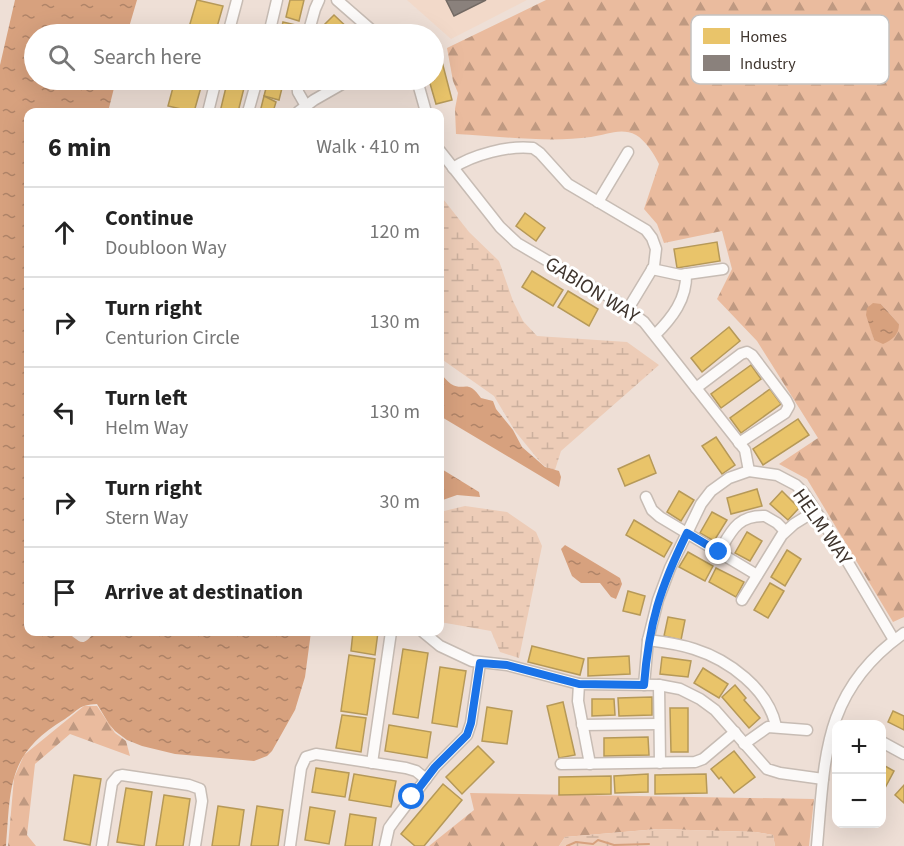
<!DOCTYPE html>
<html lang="en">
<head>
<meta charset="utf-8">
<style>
  body { margin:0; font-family:"Source Sans 3",sans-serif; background:#f6f6f6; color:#222 }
  .controls { position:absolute; right:18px; bottom:18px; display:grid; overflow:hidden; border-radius:12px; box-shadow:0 6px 24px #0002 }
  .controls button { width:54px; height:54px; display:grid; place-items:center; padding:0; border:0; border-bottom:2px solid #e0e0e0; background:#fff; color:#222; font:30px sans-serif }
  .stop { position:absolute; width:18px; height:18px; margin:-14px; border:4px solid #1a73e8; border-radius:50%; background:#fff }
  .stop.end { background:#1a73e8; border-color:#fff; box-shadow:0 2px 6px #0008 }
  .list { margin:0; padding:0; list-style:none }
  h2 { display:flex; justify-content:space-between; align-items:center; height:78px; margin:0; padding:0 24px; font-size:26px }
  h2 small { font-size:20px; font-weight:400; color:#767676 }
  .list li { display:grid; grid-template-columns:39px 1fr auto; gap:18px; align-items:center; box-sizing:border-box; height:90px; padding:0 24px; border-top:2px solid #e0e0e0 }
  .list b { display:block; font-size:22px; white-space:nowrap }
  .list p { margin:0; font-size:20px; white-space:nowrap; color:#767676 }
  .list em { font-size:20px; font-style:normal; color:#767676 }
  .icon { flex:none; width:33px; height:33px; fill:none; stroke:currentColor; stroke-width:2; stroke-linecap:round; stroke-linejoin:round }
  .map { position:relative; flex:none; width:904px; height:846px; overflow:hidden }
  .search { position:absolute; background:#fff; box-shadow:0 6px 24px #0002; left:24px; top:24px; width:420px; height:66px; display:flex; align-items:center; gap:15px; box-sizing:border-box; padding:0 21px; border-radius:33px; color:#767676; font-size:22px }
  .panel { position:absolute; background:#fff; box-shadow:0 6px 24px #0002; left:24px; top:108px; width:420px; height:528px; border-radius:12px }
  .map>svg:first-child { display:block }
  .built { fill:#f2d9c9 }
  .forest { fill:url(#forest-firs); fill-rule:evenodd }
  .wetland { fill:url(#wetland-marsh) }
  .water { fill:url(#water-ripples) }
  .homes { fill:#e9c46a; stroke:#b69958; stroke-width:1.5 }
  .industry { fill:#8a817c; stroke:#736a64; stroke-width:1.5 }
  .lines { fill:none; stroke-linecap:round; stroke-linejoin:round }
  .stream { stroke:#d7a17e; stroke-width:2 }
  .minor-casing { stroke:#c7bcb4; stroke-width:13 }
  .minor { stroke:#fcfaf9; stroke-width:10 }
  .route { stroke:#1a73e8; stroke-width:8 }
  .labels { text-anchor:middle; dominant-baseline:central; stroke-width:6; stroke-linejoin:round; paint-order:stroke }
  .street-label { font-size:20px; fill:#3e342d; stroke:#fff }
  .key { fill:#fff; stroke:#c5c2c0; stroke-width:1.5 }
  .key-label { font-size:16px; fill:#3e342d }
</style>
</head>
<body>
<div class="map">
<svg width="904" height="846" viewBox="0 0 904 846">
  <defs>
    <pattern id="forest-firs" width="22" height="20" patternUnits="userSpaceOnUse" patternTransform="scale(1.5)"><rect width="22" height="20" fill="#eabb9e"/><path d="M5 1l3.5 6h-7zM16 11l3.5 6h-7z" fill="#bf9981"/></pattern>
    <pattern id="wetland-marsh" width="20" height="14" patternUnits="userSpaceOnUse" patternTransform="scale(1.5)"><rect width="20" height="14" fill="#edccb7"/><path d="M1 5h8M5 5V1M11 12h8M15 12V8" fill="none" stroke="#ccb09e"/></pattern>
    <pattern id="water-ripples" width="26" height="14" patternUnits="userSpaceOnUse" patternTransform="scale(1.5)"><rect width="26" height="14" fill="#d7a17e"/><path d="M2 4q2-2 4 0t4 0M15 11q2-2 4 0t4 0" fill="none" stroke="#b08468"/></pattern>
  </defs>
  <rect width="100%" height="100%" fill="#eedfd6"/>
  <path class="built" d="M407,0H527L451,39Z"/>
  <g class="forest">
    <path d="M546,0H904V617L893,622L807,479L779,464L818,438L757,341L717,299L732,269L722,231L664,243L657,224L644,209L659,164C655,155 645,140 636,135C621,127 606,135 591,137C548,143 499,136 456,134L455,109L458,93L453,81L447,48ZM881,304L899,324L874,340L871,328Z"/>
    <path d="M84,706H97L115,733L126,741L130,756L70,734L35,764L27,835L36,846H8L14,778L24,755Z"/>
    <path d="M470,793L814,799L809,846H775L773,835L756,832L658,829L565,837L559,846H429L474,810Z"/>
  </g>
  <g class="wetland">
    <path d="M440,195L469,232L499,261L513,301L523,321L537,336L627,342L659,365L561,451L554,473L541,463L515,431L494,396L440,358Z"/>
    <path d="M465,506L507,512L536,532L542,546L519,658L500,652L491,631L440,622V512Z"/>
    <path d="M658,829L756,832L773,835L775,846H559L565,837Z"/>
  </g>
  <g class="water">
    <path d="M15,0H137L127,34H34V80H116L108,112H28V632C39,632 53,629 63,632C78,635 80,653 94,632H311L305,677L295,710L272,751L267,756L254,761L175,754L142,746L127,740L115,731L109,724L97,704C78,705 79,710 65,719C7,754 11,785 6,846H0V65Z"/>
    <path d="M873,303L881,304L899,324C899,335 892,340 883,344L874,340L866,315L867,308Z"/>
    <path d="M440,373C443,376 447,381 451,384C465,392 467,378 481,398L493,401L496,409L513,430L522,447L545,467L559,471L561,477L559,487L440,416Z"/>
    <path d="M440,468L479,492L480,497L457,495L440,501Z"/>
    <path d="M565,545L620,578L622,584L616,599L611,597L600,583H581L577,580L572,576L561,549Z"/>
  </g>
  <g class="homes">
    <path d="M197,0L223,6L215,34H187Z"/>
    <path d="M290,0H304L299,21L286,17Z"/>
    <path d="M334,15L351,31L348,34H334L324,25Z"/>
    <path d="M283,22L296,25L294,34H280Z"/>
    <path d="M440,54L452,100L436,104L429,80H434V56Z"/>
    <path d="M175,80H203L194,112L168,106Z"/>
    <path d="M268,80H284L279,100L264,96Z"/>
    <path d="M227,83L244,88L238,112H220Z"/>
    <path d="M264,96L276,102L273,112H260Z"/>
    <path d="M525,213L545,228L536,241L516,226Z"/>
    <path d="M717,242L720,261L677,268L674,249Z"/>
    <path d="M532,271L563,290L553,306L522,287Z"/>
    <path d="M568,291L598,309L589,326L558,307Z"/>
    <path d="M729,327L740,341L702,372L691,358Z"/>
    <path d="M751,365L761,379L721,408L711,394Z"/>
    <path d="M770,389L781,404L741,433L730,418Z"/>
    <path d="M798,419L809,435L763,465L753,449Z"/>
    <path d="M716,437L735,465L722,474L702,446Z"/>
    <path d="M649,455L656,473L625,486L618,469Z"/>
    <path d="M757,489L762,506L731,514L727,498Z"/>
    <path d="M679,491L694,500L681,521L667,512Z"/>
    <path d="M782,491L799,508L788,520L770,504Z"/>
    <path d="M712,512L727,520L714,541L700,533Z"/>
    <path d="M634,520L672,543L664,557L626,535Z"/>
    <path d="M747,532L762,541L750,561L735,553Z"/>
    <path d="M787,550L801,559L785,586L771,577Z"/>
    <path d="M688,552L713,566L705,581L679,567Z"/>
    <path d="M716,568L744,582L736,597L709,582Z"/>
    <path d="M770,583L784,591L768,618L754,610Z"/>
    <path d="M628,591L645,596L640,615L623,611Z"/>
    <path d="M668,617L685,620L681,640L664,636Z"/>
    <path d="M353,632H378L375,655L351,651Z"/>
    <path d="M532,646L584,659L580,675L528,662Z"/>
    <path d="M403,649L428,653L418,718L393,714Z"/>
    <path d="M349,655L375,659L367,715L341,711Z"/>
    <path d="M629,656L630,674L588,676V658Z"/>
    <path d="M662,657L691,661L688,677L660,674Z"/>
    <path d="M440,667L466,671L457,727L432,723Z"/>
    <path d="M703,668L728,684L719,698L694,683Z"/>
    <path d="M735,685L746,698L744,700L760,718L749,728L722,697Z"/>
    <path d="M652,697V715L619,716L618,698Z"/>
    <path d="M592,699H614L615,715L592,716Z"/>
    <path d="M563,702L575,755L559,758L547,706Z"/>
    <path d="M487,707L512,711L507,744L482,741Z"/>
    <path d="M670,708H688V752H671Z"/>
    <path d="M893,711L904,716V730L888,722Z"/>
    <path d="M342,715L366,718L361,752L336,748Z"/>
    <path d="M389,725L431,732L427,758L385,751Z"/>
    <path d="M648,737L649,755L604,756V738Z"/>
    <path d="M478,746L494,762L462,794L446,777Z"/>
    <path d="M734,751L755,777L734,793L721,777L719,779L711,769Z"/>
    <path d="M885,766L894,771L885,788L882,786V768L884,769Z"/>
    <path d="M316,768L349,773L345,797L312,792Z"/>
    <path d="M354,774L396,781L391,807L349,800Z"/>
    <path d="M648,774V792L615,793L614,776Z"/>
    <path d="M706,774L707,793L655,794V775Z"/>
    <path d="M74,775L101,779L90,845L64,840Z"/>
    <path d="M611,776V794L559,795V777Z"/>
    <path d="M443,784L462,800L424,846H415L401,834Z"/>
    <path d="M904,785V803L895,795Z"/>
    <path d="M126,788L152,792L144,846L117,842Z"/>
    <path d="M164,795L190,799L183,846H156Z"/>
    <path d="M218,806L244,810L239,846H212Z"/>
    <path d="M257,806L283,810L278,846H251Z"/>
    <path d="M310,807L335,811L329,844L305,840Z"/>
    <path d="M350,814L376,818L372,846H345Z"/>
  </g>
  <path class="industry" d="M446,0H486L454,16Z"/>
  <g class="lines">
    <path class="stream" d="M567,846L576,842L593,844L598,840L614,845L649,844"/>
    <defs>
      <g id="minor">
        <path d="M337,0L376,34"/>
        <path d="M228,34L237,0"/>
        <path d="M269,34L277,0"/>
        <path d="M308,34L315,9L319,0"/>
        <path d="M297,80L298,92L306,106"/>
        <path d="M417,80L426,112"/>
        <path d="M208,112L216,80"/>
        <path d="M248,112L257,80"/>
        <path d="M298,112L314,100L349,80"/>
        <path d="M440,151L500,227L517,243L616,301L644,322L745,450L749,471"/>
        <path d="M453,168C472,155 509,145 533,148L540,153L568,184L646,230L652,238L656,249L654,266L628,309"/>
        <path d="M598,202L628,152"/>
        <path d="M652,269L680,275L723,269"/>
        <path d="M655,335C672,318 687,299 686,274"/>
        <path d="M696,388L741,354L747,352L752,355L786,400L789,406L785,413L739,443"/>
        <path d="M646,497L652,510L660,517L757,575"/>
        <path d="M719,552C731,532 737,515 765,516L777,523L785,531"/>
        <path d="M742,600L782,535L794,524L815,511"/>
        <path d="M423,632L440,646L472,661L507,665L579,684L659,685L680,689L700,699L715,710L767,769L780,773L823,779"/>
        <path d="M648,640C664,642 679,644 694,649C729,660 768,689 776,726"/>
        <path d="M579,684L578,701L590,764"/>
        <path d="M644,685L648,640L658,600L670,568L687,533L701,504L711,491L729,478L749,471L777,475L796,485L804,493L837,544L894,640"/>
        <path d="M659,685L660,763"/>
        <path d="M582,725L659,724"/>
        <path d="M882,742L904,754"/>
        <path d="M744,744L768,727L807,730"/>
        <path d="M372,763L391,632"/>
        <path d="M561,764L695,762L703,759L735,732"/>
        <path d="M102,846L112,783L118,776L122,775L189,785L200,789L202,801L195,846"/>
        <path d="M290,846L301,768L306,757L316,754L406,768L416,771L426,779"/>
        <path d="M385,846L389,828L394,821L435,767L467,735L471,723L480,663"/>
        <path d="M817,846C825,756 823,690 904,633"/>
      </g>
    </defs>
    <use href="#minor" class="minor-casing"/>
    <use href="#minor" class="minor"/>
  </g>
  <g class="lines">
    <path class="route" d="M412,797L435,767L467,735L471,723L480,663L507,665L579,684L644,685C649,623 660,588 687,533L719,552"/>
  </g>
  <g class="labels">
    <g class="street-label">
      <text transform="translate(592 290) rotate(32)">GABION WAY</text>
      <text transform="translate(822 527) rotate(55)">HELM WAY</text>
    </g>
  </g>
  <rect x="691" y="15" width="198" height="69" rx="9" class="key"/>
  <rect x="703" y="28" width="27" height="16" fill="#e9c46a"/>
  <rect x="703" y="55" width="27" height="16" fill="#8a817c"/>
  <g class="key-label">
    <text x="740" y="42">Homes</text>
    <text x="740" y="69">Industry</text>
  </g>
</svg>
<div class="controls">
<button>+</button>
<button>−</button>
</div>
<div class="stop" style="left:412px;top:797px"></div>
<div class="stop end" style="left:719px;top:552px"></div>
<div class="search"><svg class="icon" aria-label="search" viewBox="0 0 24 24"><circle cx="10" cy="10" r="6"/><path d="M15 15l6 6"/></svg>Search here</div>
<section class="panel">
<h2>6 min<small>Walk · 410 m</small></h2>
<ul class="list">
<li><svg class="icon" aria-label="ahead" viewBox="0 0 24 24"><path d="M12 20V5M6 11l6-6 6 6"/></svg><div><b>Continue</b><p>Doubloon Way</p></div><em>120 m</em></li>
<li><svg class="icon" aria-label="right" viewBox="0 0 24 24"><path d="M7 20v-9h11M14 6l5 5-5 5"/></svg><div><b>Turn right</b><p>Centurion Circle</p></div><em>130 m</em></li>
<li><svg class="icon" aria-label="left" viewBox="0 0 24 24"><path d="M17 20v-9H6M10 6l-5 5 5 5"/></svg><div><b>Turn left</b><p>Helm Way</p></div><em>130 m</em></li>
<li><svg class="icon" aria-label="right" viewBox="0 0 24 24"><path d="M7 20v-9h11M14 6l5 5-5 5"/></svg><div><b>Turn right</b><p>Stern Way</p></div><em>30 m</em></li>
<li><svg class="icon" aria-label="arrive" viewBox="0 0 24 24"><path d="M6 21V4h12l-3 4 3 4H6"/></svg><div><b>Arrive at destination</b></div></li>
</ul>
</section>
</div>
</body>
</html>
